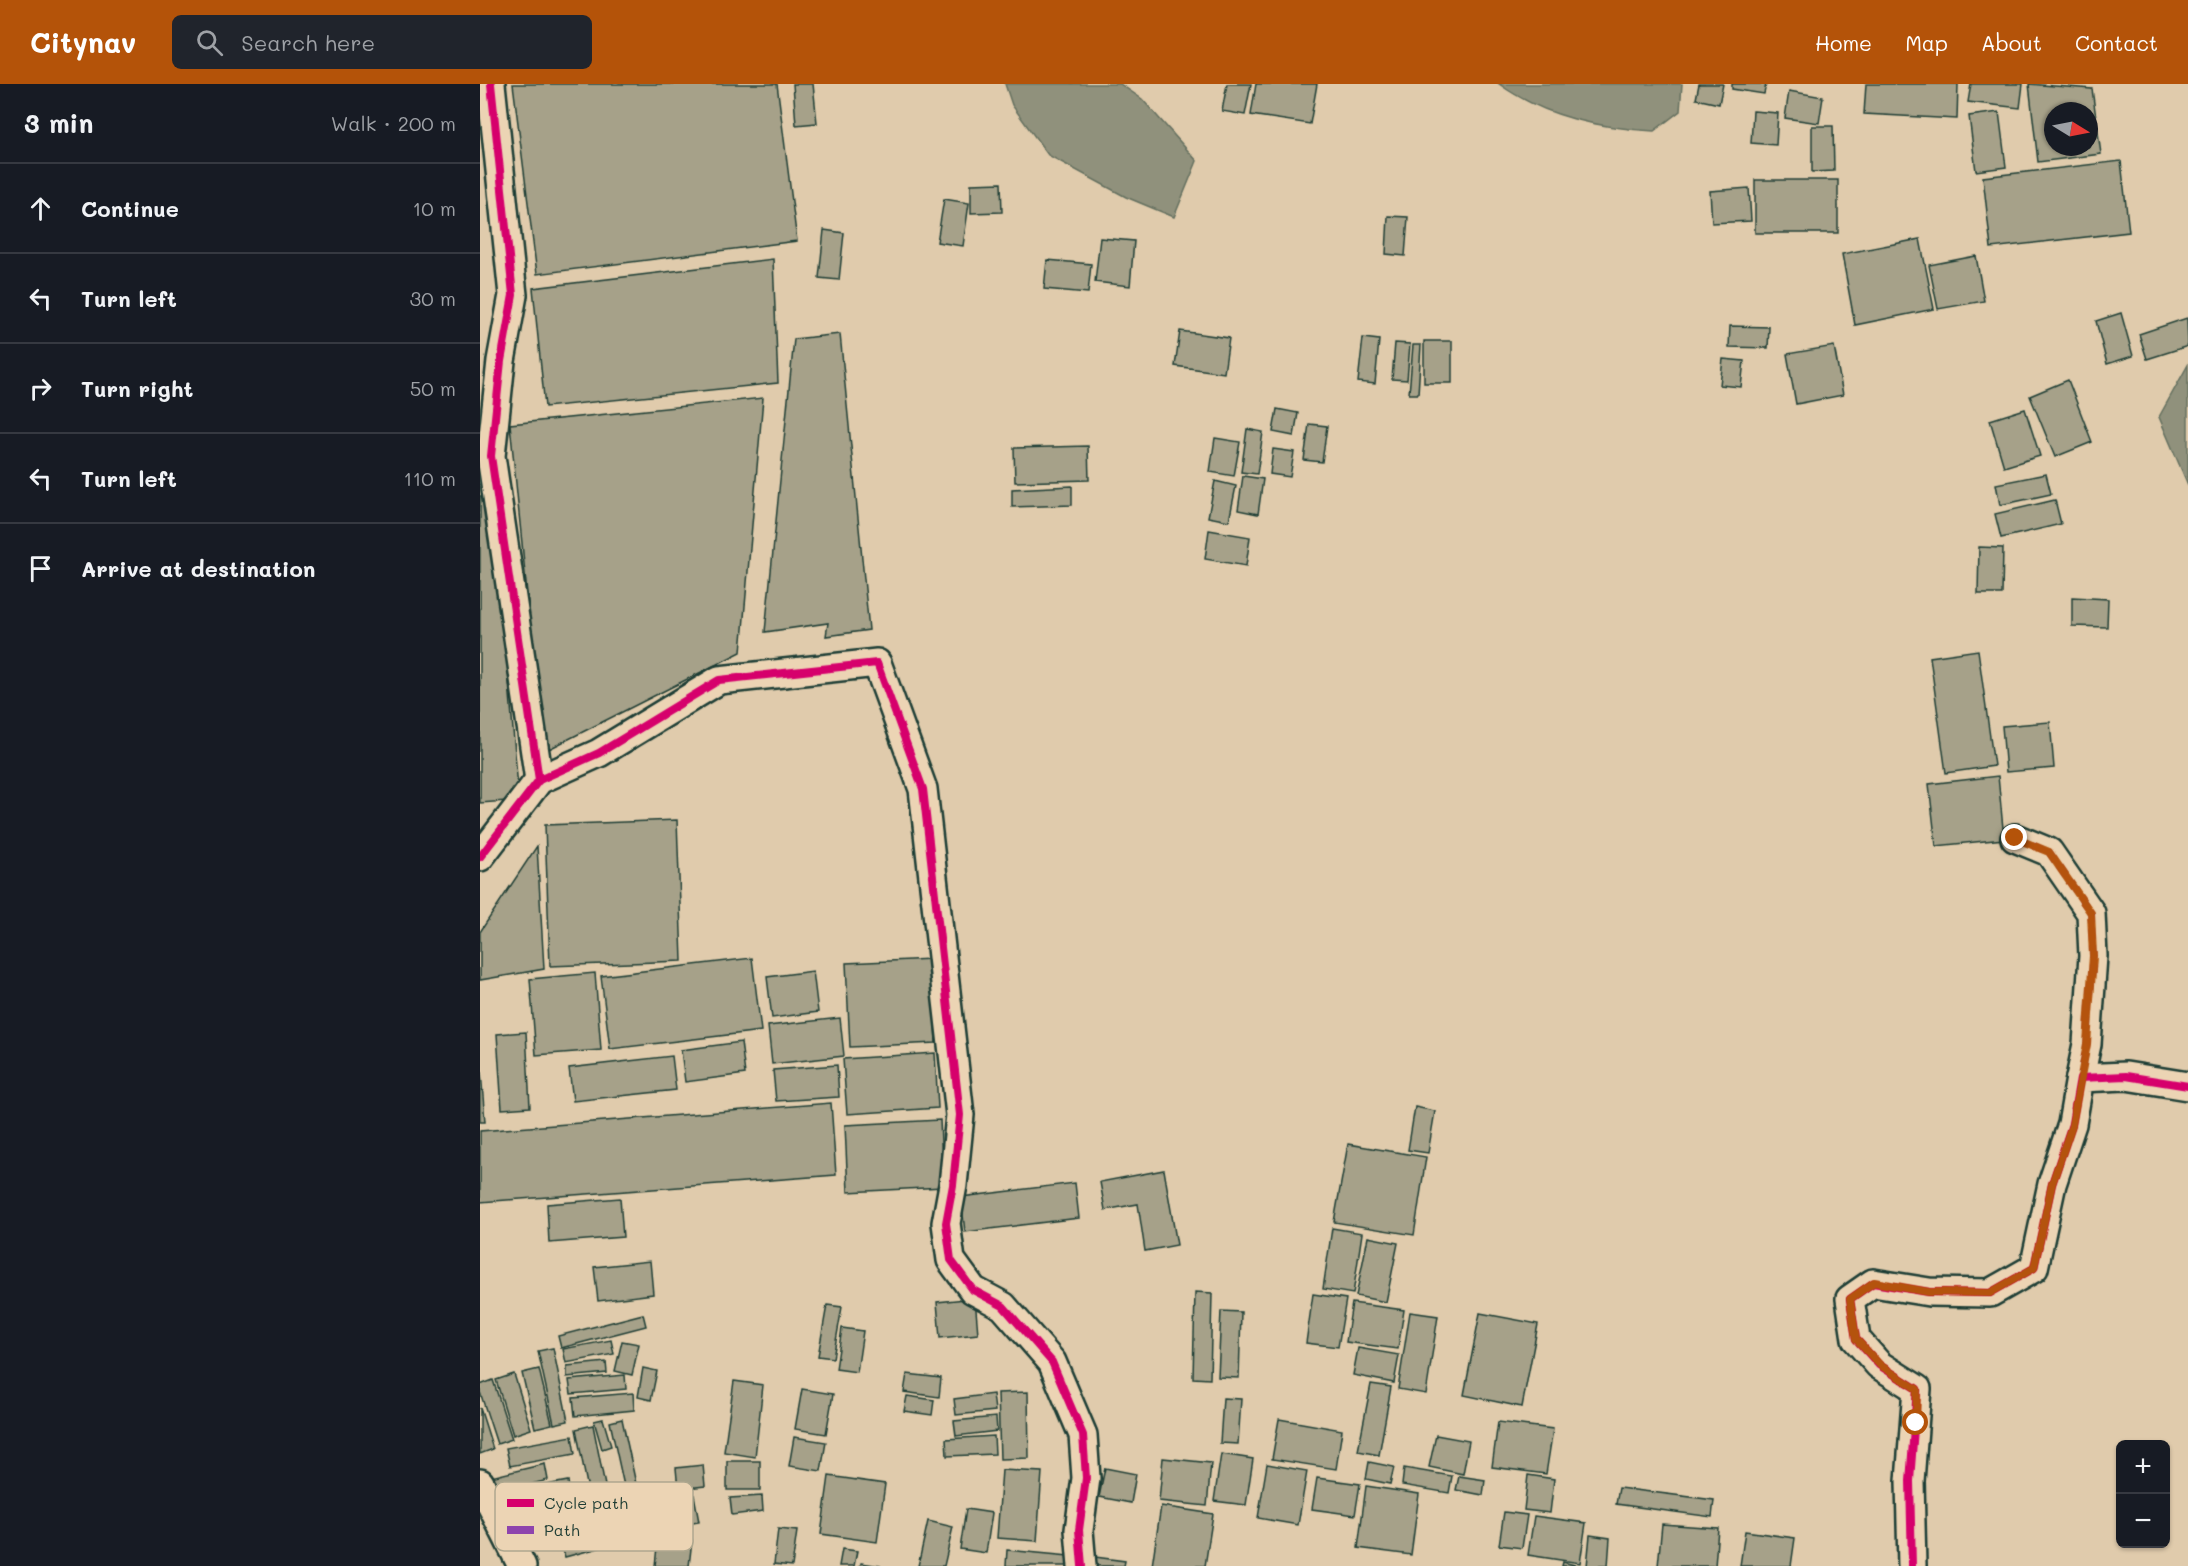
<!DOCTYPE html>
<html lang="en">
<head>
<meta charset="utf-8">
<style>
  body { margin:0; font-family:Mali,sans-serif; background:#20242c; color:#f1f3f6 }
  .controls { position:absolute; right:18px; bottom:18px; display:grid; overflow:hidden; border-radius:9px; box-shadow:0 2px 4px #0004 }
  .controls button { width:54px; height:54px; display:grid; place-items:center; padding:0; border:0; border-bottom:2px solid #363941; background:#171b24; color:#f1f3f6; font:30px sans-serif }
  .compass { position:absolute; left:1564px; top:18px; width:54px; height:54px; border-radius:50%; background:#171b24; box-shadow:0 2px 4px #0004; rotate:100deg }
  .stop { position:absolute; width:18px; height:18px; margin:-14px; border:4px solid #b45309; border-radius:50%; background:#fff }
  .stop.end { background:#b45309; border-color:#fff; box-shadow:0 2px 6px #0008 }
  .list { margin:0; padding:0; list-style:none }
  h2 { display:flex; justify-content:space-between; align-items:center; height:78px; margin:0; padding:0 24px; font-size:26px }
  h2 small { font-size:20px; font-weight:400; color:#9ea1a6 }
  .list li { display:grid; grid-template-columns:39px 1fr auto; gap:18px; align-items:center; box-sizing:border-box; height:90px; padding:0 24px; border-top:2px solid #363941 }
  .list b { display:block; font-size:22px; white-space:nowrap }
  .list em { font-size:20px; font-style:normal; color:#9ea1a6 }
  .icon { flex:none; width:33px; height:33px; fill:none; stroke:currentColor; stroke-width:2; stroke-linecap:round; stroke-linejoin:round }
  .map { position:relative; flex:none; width:1708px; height:1482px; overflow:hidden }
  header { display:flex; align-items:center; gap:36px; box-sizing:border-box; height:84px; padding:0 30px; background:#b45309; color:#fff }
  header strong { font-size:28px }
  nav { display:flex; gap:33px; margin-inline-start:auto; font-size:21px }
  .search { width:420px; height:54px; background:#20242c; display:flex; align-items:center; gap:15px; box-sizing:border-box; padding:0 21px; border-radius:9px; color:#9ea1a6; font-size:22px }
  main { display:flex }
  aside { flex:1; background:#171b24 }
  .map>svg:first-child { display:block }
  .water { fill:#90917b; stroke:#636f5f; stroke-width:1.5 }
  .building { fill:#a6a189; stroke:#1f3d34; stroke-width:1.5; fill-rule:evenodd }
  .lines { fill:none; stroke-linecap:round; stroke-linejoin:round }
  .street-casing { stroke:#1f3d34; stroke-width:32 }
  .street { stroke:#ecd4b4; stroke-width:27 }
  .quiet { stroke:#8e44ad; stroke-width:6; stroke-dasharray:12 6; stroke-linecap:butt }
  .cycleway-casing { stroke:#ecd4b4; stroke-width:11 }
  .cycleway { stroke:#d6006c; stroke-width:8 }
  .route { stroke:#b45309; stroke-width:8 }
  .key { fill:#ecd4b4; stroke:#aea78e; stroke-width:1.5 }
  .key-label { font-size:16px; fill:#1f3d34 }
</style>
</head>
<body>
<header>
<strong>Citynav</strong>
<div class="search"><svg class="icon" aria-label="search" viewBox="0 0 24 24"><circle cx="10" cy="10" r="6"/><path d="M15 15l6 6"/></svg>Search here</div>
<nav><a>Home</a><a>Map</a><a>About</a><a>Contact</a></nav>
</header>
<main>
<aside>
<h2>3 min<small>Walk · 200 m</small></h2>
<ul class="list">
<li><svg class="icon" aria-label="ahead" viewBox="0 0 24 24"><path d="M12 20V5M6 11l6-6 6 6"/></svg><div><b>Continue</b></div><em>10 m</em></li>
<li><svg class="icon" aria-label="left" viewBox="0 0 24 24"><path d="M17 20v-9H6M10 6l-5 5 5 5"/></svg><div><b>Turn left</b></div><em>30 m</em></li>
<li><svg class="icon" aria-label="right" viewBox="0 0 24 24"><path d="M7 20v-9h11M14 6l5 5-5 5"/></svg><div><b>Turn right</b></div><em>50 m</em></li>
<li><svg class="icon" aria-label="left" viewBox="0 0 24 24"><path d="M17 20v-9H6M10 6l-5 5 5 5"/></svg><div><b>Turn left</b></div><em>110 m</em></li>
<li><svg class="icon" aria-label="arrive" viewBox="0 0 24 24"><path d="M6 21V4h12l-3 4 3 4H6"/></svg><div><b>Arrive at destination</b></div></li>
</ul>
</aside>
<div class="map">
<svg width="1708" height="1482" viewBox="0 0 1708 1482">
  <rect width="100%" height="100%" fill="#e0cbac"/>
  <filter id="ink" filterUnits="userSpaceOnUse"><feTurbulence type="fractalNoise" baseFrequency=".0167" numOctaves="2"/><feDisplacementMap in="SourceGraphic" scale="12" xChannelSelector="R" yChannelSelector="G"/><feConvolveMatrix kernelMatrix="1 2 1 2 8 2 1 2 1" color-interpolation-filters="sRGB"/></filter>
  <g filter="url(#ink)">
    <g class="water">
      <path d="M525,0H640L662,15L717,77L694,133L646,113L568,71L532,21Z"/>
      <path d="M1019,0H1202L1200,27L1174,47C1119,44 1065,33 1019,0Z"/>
      <path d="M1708,281V401L1679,333Z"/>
    </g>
    <g class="building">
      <path d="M33,0H297L317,157L57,190Z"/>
      <path d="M313,0H333L337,39L316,41Z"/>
      <path d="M747,0H771L765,31L742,27Z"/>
      <path d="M776,0H837L830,40L771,31Z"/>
      <path d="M1219,0H1243L1239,20L1216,15Z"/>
      <path d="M1252,0H1286L1284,10L1252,5Z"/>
      <path d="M1386,0H1478L1477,35L1384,30Z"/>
      <path d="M1491,0H1543L1540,24L1488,18Z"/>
      <path d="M1549,0L1612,5L1621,70L1558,78ZM1573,27H1609V63H1573Z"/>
      <path d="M1309,7L1343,13L1339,39L1305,34Z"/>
      <path d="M1273,27L1298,29L1296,61L1271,59Z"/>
      <path d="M1519,28L1526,83L1496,87L1489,32Z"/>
      <path d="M1332,42H1353L1354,87L1332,88Z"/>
      <path d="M1641,77L1649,148L1511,164L1503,93Z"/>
      <rect x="1275" y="96" width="83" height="53"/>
      <path d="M521,99L522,128L491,129V100Z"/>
      <path d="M1269,104L1271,137L1232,139L1230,107Z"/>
      <path d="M464,115L489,119L483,162L457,158Z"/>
      <path d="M908,132L928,133L925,172L906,170Z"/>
      <path d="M344,146L364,149L359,196L339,194Z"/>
      <path d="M620,154L654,157L650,202L615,198Z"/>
      <path d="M1440,155L1454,225L1375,241L1362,170Z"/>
      <path d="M1496,172L1504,217L1458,225L1449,181Z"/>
      <path d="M293,175L298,299L65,323L53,204Z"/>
      <path d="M567,176L611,180L608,209L564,205Z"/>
      <path d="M1641,229L1653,272L1627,280L1616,237Z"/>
      <path d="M1707,234L1708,262L1667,275L1659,250Z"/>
      <path d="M1250,242L1289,243L1288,264L1249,263Z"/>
      <path d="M700,247L749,254L744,289L695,282Z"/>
      <path d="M360,250L389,546L346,552L348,539L285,548L314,255Z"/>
      <path d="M883,254L899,256L895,300L878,298Z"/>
      <rect x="944" y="257" width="28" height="42"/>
      <path d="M915,259L930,260L927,296L912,295Z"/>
      <path d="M933,261H941L938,310H929Z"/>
      <path d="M1354,262L1363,311L1316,320L1307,270Z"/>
      <path d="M1243,275L1264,277L1261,303L1240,301Z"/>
      <path d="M1588,296L1612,358L1575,373L1550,312Z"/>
      <path d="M283,314L261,568L63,668L30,340Z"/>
      <path d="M797,325L818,329L814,352L793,348Z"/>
      <path d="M1545,325L1560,372L1524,383L1510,336Z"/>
      <path d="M829,340L847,342L842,378L824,376Z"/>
      <path d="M767,345L783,348L777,390L761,388Z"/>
      <path d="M735,354L760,358L754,392L730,388Z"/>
      <path d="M608,362L609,396L535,398L534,364Z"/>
      <path d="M793,365L814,368L810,393L790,390Z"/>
      <path d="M1566,390L1571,410L1520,421L1516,400Z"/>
      <path d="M763,392L783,395L778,430L758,426Z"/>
      <path d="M735,397L756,402L749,437L728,433Z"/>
      <path d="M592,402V421L532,423V405Z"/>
      <path d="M13,411L39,716L0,719V412Z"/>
      <path d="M1575,416L1581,440L1521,454L1515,430Z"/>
      <path d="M729,446L770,453L766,482L725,475Z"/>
      <path d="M1499,463L1523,464L1522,510H1498Z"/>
      <path d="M1592,513L1628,515L1627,543L1592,542Z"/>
      <path d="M1498,566L1514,682L1466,689L1450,573Z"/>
      <path d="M1570,638L1574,684L1526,688L1522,642Z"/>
      <path d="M1518,692L1524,755L1456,762L1449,700Z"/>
      <path d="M197,736L202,877L70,882L65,741Z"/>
      <path d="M57,762L64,885L0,896V848Z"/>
      <path d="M272,874L281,947L130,965L121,892Z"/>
      <path d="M452,875L456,959L370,963L366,879Z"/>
      <path d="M333,887L338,928L292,934L287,893Z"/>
      <path d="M115,889L121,966L56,971L50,895Z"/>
      <path d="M360,934L364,972L292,980L288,942Z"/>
      <path d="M46,948L50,1023L22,1025L17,950Z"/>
      <path d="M261,958L265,990L205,998L201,966Z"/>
      <path d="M455,969L458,1024L367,1030L363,975Z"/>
      <path d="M192,972L196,1006L93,1017L89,984Z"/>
      <path d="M0,974L5,1038H0Z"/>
      <path d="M357,981L359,1013L296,1017L293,986Z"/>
      <path d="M351,1019L356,1091L0,1118V1047Z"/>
      <path d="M935,1023L955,1027L948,1069L928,1066Z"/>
      <path d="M460,1036L463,1103L368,1108L365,1041Z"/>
      <path d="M868,1060L946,1073L934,1151L854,1138Z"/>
      <path d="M684,1086L697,1161L665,1167L658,1120L625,1126L620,1098Z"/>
      <path d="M595,1099L599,1134L485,1148L481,1113Z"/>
      <path d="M140,1114L143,1153L69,1159L67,1120Z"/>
      <path d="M852,1144L882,1149L873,1210L843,1205Z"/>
      <path d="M888,1153L918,1159L906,1218L876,1212Z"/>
      <path d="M170,1177L173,1210L118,1217L114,1183Z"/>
      <path d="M715,1208L732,1209L730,1295L713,1294Z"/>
      <path d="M833,1210L866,1215L858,1263L826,1259Z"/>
      <path d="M495,1214L498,1250L460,1254L457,1218Z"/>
      <path d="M872,1219L924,1226L918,1265L866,1258Z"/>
      <path d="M347,1221L362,1223L353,1274L338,1272Z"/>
      <path d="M741,1227L761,1228L759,1294L738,1293Z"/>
      <path d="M930,1228L958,1232L946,1310L918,1305Z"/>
      <path d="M1000,1229L1058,1240L1042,1323L984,1311Z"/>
      <path d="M163,1230L166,1242L81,1264L78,1252Z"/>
      <path d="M362,1244L383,1247L377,1288L356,1285Z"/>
      <path d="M131,1256L134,1270L86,1279L83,1265Z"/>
      <path d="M142,1257L159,1260L152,1291L135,1287Z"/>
      <path d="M73,1264L88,1337L74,1340L58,1267Z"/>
      <path d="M878,1264L919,1271L914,1299L873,1291Z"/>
      <path d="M126,1278L127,1289L87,1293V1282Z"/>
      <path d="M163,1284L177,1287L171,1316L158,1313Z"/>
      <path d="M59,1285L72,1340L55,1344L42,1289Z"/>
      <path d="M34,1290L51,1345L33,1351L16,1296Z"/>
      <path d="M427,1290L461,1294L459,1313L424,1308Z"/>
      <path d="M145,1291L146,1305L91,1310L89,1296Z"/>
      <path d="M13,1296L32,1355L17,1360L0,1308V1301Z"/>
      <path d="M254,1297L283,1301L275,1373L244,1368Z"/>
      <path d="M891,1300L911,1303L899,1371L878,1367Z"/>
      <path d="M322,1305L353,1310L346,1350L315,1345Z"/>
      <path d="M548,1308L549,1374L520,1375L518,1309Z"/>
      <path d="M153,1309L154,1326L95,1332L93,1314Z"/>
      <path d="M513,1310L515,1327L476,1331L474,1315Z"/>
      <path d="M427,1312L454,1316L452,1331L424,1327Z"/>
      <path d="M743,1314L761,1315L758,1360L740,1359Z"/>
      <path d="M0,1324L13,1365L0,1370Z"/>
      <path d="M516,1333L517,1347L476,1352L474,1337Z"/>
      <path d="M123,1335L131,1362L122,1365L114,1337Z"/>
      <path d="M142,1335L161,1423L149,1425L130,1338Z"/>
      <path d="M799,1335L862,1346L856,1385L792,1375Z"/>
      <path d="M1018,1338L1073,1345L1066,1390L1012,1383Z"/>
      <path d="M113,1341L131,1432L114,1436L96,1345Z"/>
      <path d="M956,1351L989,1357L983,1390L949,1383Z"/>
      <path d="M92,1352L95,1370L30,1382L26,1364Z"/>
      <path d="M514,1352L515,1370L467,1372L466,1355Z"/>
      <path d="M314,1353L346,1358L341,1387L309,1382Z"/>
      <path d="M741,1370L773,1375L766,1421L734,1417Z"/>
      <path d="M683,1374L731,1379L727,1422L679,1417Z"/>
      <rect x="247" y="1377" width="33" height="29"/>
      <path d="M889,1378L914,1383L910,1400L886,1395Z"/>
      <path d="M65,1380L68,1396L15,1409L11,1393Z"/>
      <path d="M787,1380L827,1387L818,1441L778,1434Z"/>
      <path d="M223,1381L225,1402L198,1405L196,1384Z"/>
      <path d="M625,1384L656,1390L651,1419L619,1413Z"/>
      <path d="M924,1384L972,1392L969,1409L922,1401Z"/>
      <path d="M522,1386L562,1388L557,1457L517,1454Z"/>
      <path d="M1048,1391L1074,1395L1070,1429L1044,1426Z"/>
      <path d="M349,1392L405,1400L397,1458L341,1450Z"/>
      <path d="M979,1392L1005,1396L1003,1411L976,1406Z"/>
      <path d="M837,1394L880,1400L875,1431L832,1425Z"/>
      <path d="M88,1397L90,1412L27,1424L24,1409Z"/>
      <path d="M886,1402L939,1410L931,1471L878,1464Z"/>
      <path d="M1139,1404L1234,1416L1232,1433L1136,1420Z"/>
      <path d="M214,1411L219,1438L184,1444L179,1418Z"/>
      <path d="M282,1412L283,1427L252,1431L250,1414Z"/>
      <path d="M681,1422L733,1430L725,1482H672Z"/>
      <path d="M486,1425L512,1429L506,1469L480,1465Z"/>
      <path d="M1024,1428L1047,1431L1042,1464L1019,1461Z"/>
      <path d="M1054,1432L1106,1439L1100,1479L1048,1471Z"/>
      <path d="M448,1437L473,1443L464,1482H438Z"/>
      <path d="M1182,1440L1238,1444L1235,1482H1178Z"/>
      <path d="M126,1443L130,1461L85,1473L80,1455Z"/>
      <path d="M298,1445L317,1447L312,1482L294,1480Z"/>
      <path d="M1265,1447L1315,1454L1311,1482H1260Z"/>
      <path d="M1110,1451L1130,1454L1128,1482H1107Z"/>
      <path d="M178,1453L212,1456L209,1482H175Z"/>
      <path d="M362,1465L377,1467L374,1482H359Z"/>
      <path d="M527,1466L589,1472L588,1482H526Z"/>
      <path d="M615,1473L645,1477L644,1482H614Z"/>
      <path d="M1083,1478L1095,1481V1482H1082Z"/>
      <path d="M381,1479L401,1482H380Z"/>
    </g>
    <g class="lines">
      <defs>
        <g id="street">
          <path d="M11,0L33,211L21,277L11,372L59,696"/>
          <path d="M1535,754L1569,768L1611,829L1613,872L1607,960L1600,994"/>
          <path d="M0,773L59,696L119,669L239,596L397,579L443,705L480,1031L473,1101L466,1139L471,1176L493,1206L523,1222L572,1278L603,1351L606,1394L599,1446L602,1482"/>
          <path d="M0,1399L42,1482"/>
          <path d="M1432,1482L1430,1397L1437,1305L1399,1281L1376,1255L1370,1215L1393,1199L1449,1208L1510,1209L1554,1184L1572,1100L1592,1040L1600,994L1646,992L1708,1002"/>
        </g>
      </defs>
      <use href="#street" class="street-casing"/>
      <use href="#street" class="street"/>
      <path class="quiet" d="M1535,754L1569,768L1611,829L1613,872L1607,960L1600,994"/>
      <defs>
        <g id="cycleway">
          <path d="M11,0L33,211L21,277L11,372L59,696"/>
          <path d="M0,773L59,696L119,669L239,596L397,579L443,705L480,1031L473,1101L466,1139L471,1176L493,1206L523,1222L572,1278L603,1351L606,1394L599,1446L602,1482"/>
          <path d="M1432,1482L1430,1397L1437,1305L1399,1281L1376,1255L1370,1215L1393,1199L1449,1208L1510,1209L1554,1184L1572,1100L1592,1040L1600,994L1646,992L1708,1002"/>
        </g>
      </defs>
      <use href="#cycleway" class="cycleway-casing"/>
      <use href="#cycleway" class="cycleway"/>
    </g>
  </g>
  <g class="lines" filter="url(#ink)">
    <path class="route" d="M1436,1339L1437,1305L1400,1281L1376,1255L1370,1215L1394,1198L1449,1208L1510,1209L1554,1184L1572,1100L1592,1041L1607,960L1613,872L1611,829L1569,768L1535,754"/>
  </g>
  <rect x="15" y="1398" width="198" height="69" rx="9" class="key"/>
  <rect x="27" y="1415" width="27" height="8" fill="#d6006c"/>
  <rect x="27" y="1442" width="27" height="8" fill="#8e44ad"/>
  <g class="key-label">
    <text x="64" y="1425">Cycle path</text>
    <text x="64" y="1452">Path</text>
  </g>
</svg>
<div class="controls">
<button>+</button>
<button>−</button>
</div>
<svg class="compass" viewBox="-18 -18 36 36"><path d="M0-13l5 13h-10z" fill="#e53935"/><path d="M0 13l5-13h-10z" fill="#9ea1a6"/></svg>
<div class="stop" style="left:1436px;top:1339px"></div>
<div class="stop end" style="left:1535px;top:754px"></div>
</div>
</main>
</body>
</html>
